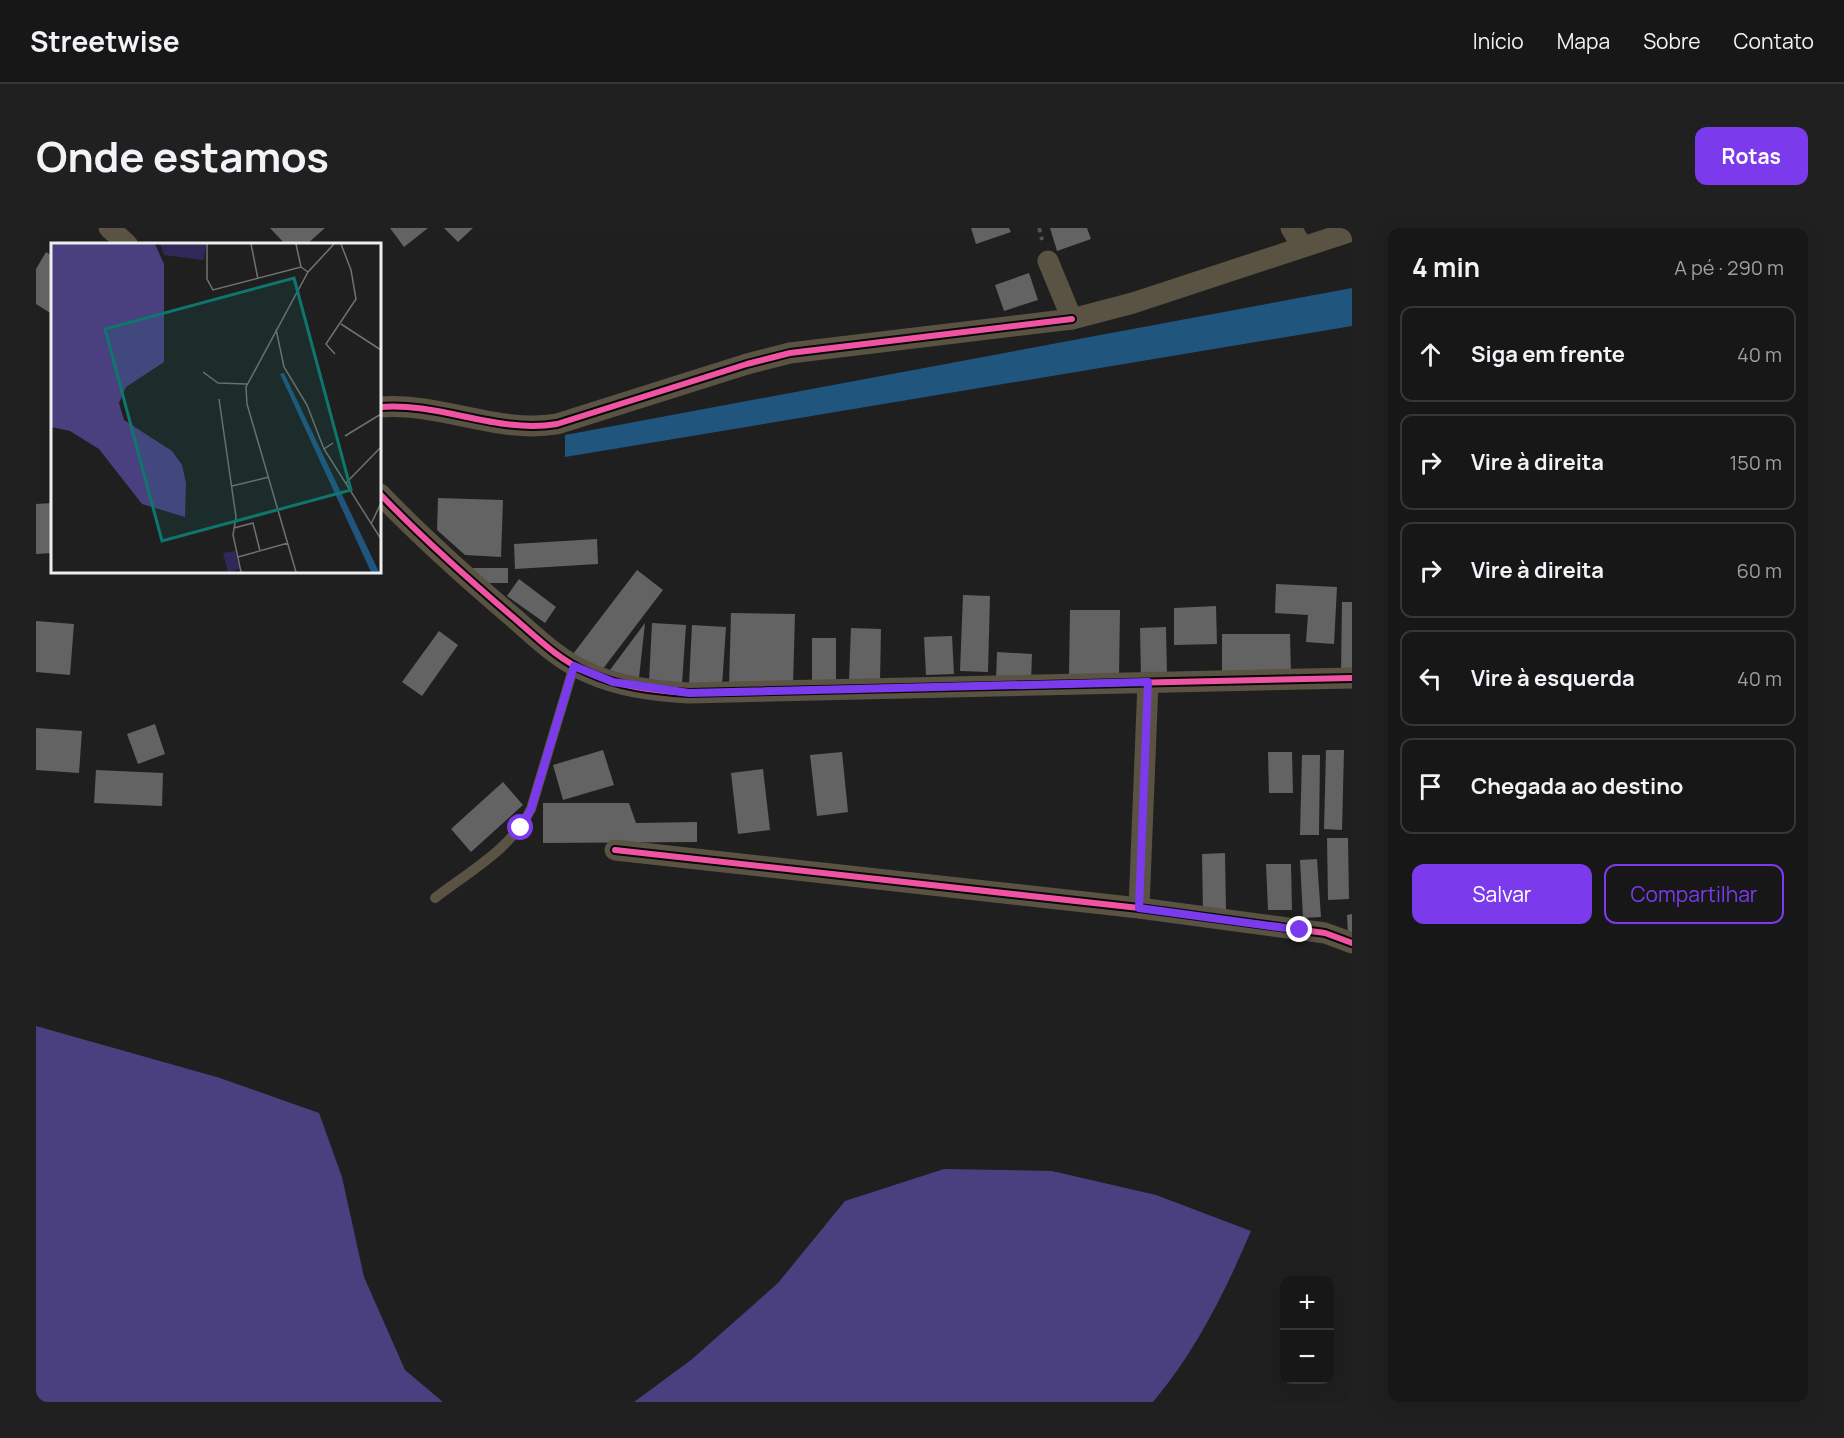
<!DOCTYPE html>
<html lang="pt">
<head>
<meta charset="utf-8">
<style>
  body { margin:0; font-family:Manrope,sans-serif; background:#202020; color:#f1f3f6 }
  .controls { position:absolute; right:18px; bottom:18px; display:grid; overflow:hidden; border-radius:12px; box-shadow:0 6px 24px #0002 }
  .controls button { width:54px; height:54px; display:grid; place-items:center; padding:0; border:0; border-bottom:2px solid #363636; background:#171717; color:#f1f3f6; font:30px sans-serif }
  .stop { position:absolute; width:18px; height:18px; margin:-14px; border:4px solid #7c3aed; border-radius:50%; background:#fff }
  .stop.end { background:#7c3aed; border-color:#fff; box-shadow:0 2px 6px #0008 }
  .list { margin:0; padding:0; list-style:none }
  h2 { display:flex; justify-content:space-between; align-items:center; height:78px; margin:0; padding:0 24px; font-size:26px }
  h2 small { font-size:20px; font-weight:400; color:#9e9fa1 }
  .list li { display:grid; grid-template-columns:39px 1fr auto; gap:18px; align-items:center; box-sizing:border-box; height:96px; margin:0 12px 12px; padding:0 12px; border:2px solid #363636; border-radius:12px }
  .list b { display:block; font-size:22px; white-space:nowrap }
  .list em { font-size:20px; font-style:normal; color:#9e9fa1 }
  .actions { display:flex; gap:12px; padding:18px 24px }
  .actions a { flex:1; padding:14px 0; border:2px solid #7c3aed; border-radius:12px; text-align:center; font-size:21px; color:#7c3aed }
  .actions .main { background:#7c3aed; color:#fff }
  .icon { flex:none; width:33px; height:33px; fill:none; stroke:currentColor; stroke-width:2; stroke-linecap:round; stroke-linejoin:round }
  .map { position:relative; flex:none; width:1316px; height:1174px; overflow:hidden; border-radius:12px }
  header { display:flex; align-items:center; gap:36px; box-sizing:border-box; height:84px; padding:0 30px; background:#171717; border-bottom:2px solid #363636 }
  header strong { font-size:28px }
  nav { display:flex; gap:33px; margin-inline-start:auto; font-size:21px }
  .intro { display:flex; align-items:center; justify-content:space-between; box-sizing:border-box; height:144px; padding:0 36px }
  h1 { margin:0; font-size:42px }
  .button { padding:15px 27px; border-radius:12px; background:#7c3aed; color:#fff; font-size:21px; font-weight:700 }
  main { display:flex; gap:36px; padding:0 36px }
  aside { flex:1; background:#171717; border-radius:12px; box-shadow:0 6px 24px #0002 }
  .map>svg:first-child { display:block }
  .forest { fill:#4a4080 }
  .water { fill:#20557e }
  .building { fill:#636364 }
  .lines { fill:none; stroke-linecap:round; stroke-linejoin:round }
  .path { stroke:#57534a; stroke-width:4; stroke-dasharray:4.5 4.5; stroke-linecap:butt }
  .lane { stroke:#5a5344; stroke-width:10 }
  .street { stroke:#5a5344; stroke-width:21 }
  .cycleway-casing { stroke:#080809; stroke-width:10 }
  .cycleway { stroke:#f153a3; stroke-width:6 }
  .route { stroke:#7c3aed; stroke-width:8 }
  .inset-road { fill:none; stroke:#727172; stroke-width:1.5 }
  .view { fill:#0f766e; fill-opacity:0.15; stroke:#0f766e; stroke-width:3 }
  .inset-edge { fill:none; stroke:#eeedef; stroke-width:3 }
</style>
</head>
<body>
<header>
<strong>Streetwise</strong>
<nav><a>Início</a><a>Mapa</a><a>Sobre</a><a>Contato</a></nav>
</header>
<div class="intro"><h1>Onde estamos</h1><a class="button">Rotas</a></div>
<main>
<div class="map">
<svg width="1316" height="1174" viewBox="0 0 1316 1174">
  <rect width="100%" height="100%" fill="#1f1f1f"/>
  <g class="forest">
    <path d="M0,798L184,850L283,885L306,949L328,1049L369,1142L407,1174H0Z"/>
    <path d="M908,941L1016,943L1120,967L1215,1003C1189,1064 1160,1123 1117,1174H598L655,1132L742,1055L809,973Z"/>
  </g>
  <path class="water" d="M1316,60V98L529,229V207Z"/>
  <g class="building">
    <path d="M234,0H289L271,16H249Z"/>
    <path d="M354,0H392L368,19Z"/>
    <path d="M408,0H437L422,14Z"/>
    <path d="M935,0H973L975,4L940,16Z"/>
    <path d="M1014,0H1051L1055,11L1021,23Z"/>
    <path d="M10,24L16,28V86L0,76V41Z"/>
    <path d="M993,45L1002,72L968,83L959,57Z"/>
    <path d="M402,270L467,272L465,329L429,327L401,302Z"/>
    <path d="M16,275V325L0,326V276Z"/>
    <path d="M561,311L562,336L479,341L478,316Z"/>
    <path d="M436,340H472V355H451Z"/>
    <path d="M601,342L627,362L563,446L537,426Z"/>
    <path d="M483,351L520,379L509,395L471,368Z"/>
    <path d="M1240,356L1301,359L1298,416L1270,414L1272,387L1239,385Z"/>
    <path d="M927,367L954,368L952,444L924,443Z"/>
    <path d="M1306,374H1316V444H1305Z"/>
    <path d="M1180,378L1181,416L1138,417V380Z"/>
    <path d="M1034,382H1084L1083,449H1033Z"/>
    <path d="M695,385L759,386L757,457L693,458Z"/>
    <path d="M0,393L38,396L34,447L0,444Z"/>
    <path d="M609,395L603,450L571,446Z"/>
    <path d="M616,395L650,397L646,456L613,454Z"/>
    <path d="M656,397L690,399L686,458L653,456Z"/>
    <path d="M1130,399L1131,449L1105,450L1104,400Z"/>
    <path d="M815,400L845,401L844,453L813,452Z"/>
    <path d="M403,403L422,417L386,468L366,454Z"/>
    <path d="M1186,406H1254L1255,445L1186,446Z"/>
    <path d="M916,408L918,446L890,447L888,409Z"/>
    <rect x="776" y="410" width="24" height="42"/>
    <path d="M961,424L996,426L995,454L960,453Z"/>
    <path d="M119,496L129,526L102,536L91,506Z"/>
    <path d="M0,500L46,503L43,545L0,542Z"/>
    <path d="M567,522L578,557L527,572L517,537Z"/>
    <path d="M1290,522H1308L1306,602L1288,601Z"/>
    <path d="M806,524L812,584L781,588L774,527Z"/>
    <path d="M1232,524H1256L1257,565H1233Z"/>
    <path d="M1266,527H1284L1283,607H1264Z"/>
    <path d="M727,541L734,602L702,606L695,545Z"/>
    <path d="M60,542L127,545L126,578L58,575Z"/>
    <path d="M467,554L487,577L435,624L415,601Z"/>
    <path d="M507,575H593L600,595L661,594V614L507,615Z"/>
    <path d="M1291,610H1312L1313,671L1292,672Z"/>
    <path d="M1189,625L1190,683H1167L1166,626Z"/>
    <path d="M1281,631L1285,689L1267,690L1264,632Z"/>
    <path d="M1230,636H1255L1256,682H1232Z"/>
    <path d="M1316,686V706L1312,707L1311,687Z"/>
  </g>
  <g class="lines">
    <path class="path" d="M1003,0L1006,12"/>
    <path class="lane" d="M399,670C434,643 475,621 495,581L538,438"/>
    <g class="street">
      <path d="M73,0L91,16"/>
      <path d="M1255,0L1266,18"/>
      <path d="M1012,33L1036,91L1097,75L1316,3"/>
      <path d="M344,179C404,174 461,206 521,196L711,136L754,125L1036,91"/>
      <path d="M344,266C386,310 431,350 478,390C501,410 523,432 551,444C583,459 619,463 653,465L1316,450"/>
      <path d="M579,622L1103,680L1289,705L1316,715"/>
      <path d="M1103,680L1112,454"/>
    </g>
    <defs>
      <g id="cycleway">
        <path d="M344,179C404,174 461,206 521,196L711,136L754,125L1036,91"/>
        <path d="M344,266C386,310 431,350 478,390C501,410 523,432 551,444C583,459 619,463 653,465L1316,450"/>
        <path d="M579,622L1103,680L1289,705L1316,715"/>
      </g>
    </defs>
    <use href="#cycleway" class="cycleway-casing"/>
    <use href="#cycleway" class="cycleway"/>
  </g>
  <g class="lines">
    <path class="route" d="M485,600L495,581L538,438L577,454L653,465L1112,454L1103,680L1264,702"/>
  </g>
  <g transform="translate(15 15)">
    <rect width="330" height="330" fill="#1f1f1f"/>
    <path d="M109,1H155L153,17L113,12ZM184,308L188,326L177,329L172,310Z" fill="#302858"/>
    <path d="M0,1H104L113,21V119L75,144L68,160L73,177L121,208L131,222L135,240L134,274L91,261L48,206L19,188L0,184Z" fill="#4a4080"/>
    <path d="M233,130L328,329H320L229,131Z" fill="#20557e"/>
    <path class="inset-road" d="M156,1V36L162,47L250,24L257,29M200,1L207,36M245,1L250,24M290,81L330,107M225,86L233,124L256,162L273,206M284,111L275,101L305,56L300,27L290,1M152,129L167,140L196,141M168,156L185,274L182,292L190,329M294,193L330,171M282,200L273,206L330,296M295,240L330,204M181,243L218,234M320,281L330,260M183,285L202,280L209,308M187,314L237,300M245,329L196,161L195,144L257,29L283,1"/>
    <path class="view" d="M243,35L300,247L111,298L54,86Z"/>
    <rect width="330" height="330" class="inset-edge"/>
  </g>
</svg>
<div class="controls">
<button>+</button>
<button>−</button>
</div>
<div class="stop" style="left:485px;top:600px"></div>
<div class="stop end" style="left:1264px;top:702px"></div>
</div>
<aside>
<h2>4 min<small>A pé · 290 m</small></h2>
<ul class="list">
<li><svg class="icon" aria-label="ahead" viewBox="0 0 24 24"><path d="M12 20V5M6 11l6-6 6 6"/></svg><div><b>Siga em frente</b></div><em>40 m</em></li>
<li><svg class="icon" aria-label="right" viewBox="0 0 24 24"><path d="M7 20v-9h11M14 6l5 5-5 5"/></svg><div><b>Vire à direita</b></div><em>150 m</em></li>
<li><svg class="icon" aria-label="right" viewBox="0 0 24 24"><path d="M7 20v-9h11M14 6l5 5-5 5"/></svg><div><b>Vire à direita</b></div><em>60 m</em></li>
<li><svg class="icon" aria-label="left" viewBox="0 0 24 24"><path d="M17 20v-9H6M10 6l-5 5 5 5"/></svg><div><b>Vire à esquerda</b></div><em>40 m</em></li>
<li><svg class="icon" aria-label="arrive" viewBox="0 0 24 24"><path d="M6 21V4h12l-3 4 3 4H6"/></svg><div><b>Chegada ao destino</b></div></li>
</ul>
<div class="actions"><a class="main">Salvar</a><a>Compartilhar</a></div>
</aside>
</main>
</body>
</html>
